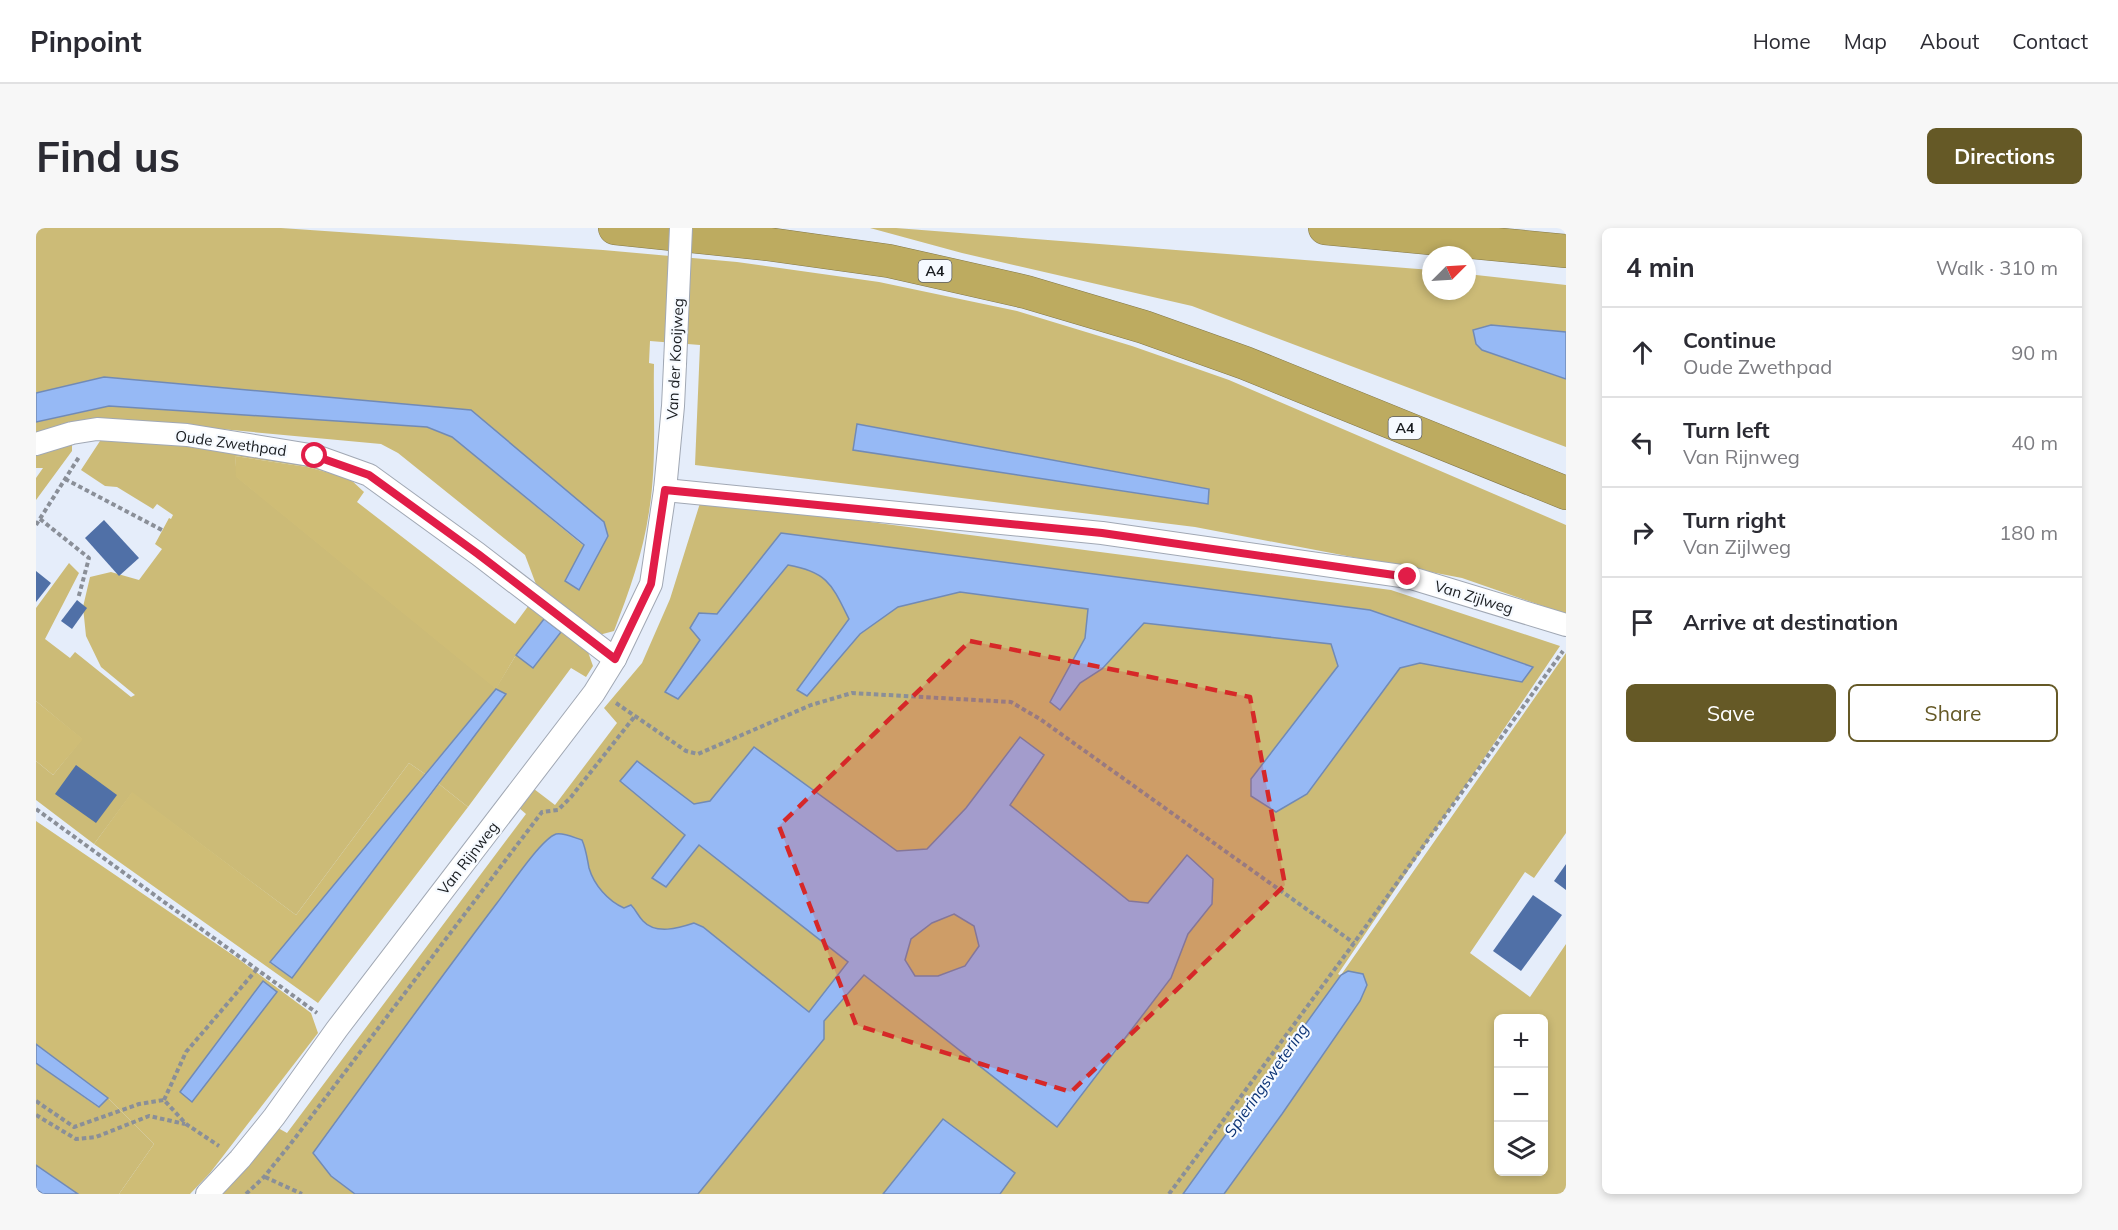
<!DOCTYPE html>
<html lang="en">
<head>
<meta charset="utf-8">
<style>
  body { margin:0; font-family:Mulish,sans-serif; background:#f7f7f7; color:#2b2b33 }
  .controls { position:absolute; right:18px; bottom:18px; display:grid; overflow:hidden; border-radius:9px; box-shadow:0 3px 9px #0003 }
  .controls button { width:54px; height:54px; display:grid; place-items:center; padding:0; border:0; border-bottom:2px solid #e1e1e2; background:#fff; color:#2b2b33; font:30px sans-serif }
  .compass { position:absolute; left:1386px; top:18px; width:54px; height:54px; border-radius:50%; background:#fff; box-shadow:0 3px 9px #0003; rotate:66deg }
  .stop { position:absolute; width:18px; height:18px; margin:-14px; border:4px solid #e11d48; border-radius:50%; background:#fff }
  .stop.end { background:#e11d48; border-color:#fff; box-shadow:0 2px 6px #0008 }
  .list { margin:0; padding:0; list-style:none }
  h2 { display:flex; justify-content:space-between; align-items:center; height:78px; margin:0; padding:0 24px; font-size:26px }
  h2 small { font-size:20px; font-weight:400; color:#7c7c81 }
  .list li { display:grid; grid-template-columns:39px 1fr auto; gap:18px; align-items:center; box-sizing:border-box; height:90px; padding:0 24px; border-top:2px solid #e1e1e2 }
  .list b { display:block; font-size:22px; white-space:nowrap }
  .list p { margin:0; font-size:20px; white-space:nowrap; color:#7c7c81 }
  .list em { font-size:20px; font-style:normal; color:#7c7c81 }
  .actions { display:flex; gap:12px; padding:18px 24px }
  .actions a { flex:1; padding:14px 0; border:2px solid #655926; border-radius:9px; text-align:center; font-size:21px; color:#655926 }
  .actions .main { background:#655926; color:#fff }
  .icon { flex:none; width:33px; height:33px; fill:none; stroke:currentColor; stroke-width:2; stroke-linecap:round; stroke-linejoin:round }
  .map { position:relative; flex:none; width:1530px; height:966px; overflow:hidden; border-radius:9px }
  header { display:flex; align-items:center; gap:36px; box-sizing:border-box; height:84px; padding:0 30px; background:#fff; border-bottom:2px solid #e1e1e2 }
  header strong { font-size:28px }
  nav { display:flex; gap:33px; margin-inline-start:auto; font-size:21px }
  .intro { display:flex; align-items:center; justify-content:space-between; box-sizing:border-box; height:144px; padding:0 36px }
  h1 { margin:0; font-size:42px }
  .button { padding:15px 27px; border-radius:9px; background:#655926; color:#fff; font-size:21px; font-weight:700 }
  main { display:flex; gap:36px; padding:0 36px }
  aside { flex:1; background:#fff; border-radius:9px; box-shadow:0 3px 9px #0003 }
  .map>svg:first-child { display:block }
  .green { fill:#cb7; fill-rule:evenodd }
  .forest { fill:#cfbd76; fill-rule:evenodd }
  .water { fill:#96b9f5; stroke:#718ab5; stroke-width:1.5; fill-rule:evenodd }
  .building { fill:#5070a7 }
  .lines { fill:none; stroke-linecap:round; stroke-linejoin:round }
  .minor-casing { stroke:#a1a8b4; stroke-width:24 }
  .motorway-casing { stroke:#84794a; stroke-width:34 }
  .path { stroke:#8a8f98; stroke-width:4; stroke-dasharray:4.5 3; stroke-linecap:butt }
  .minor { stroke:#fff; stroke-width:22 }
  .motorway { stroke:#bdab60; stroke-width:33 }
  .minor-bridge-casing { stroke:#a1a8b4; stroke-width:24; stroke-linecap:butt }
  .minor-bridge { stroke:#fff; stroke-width:22 }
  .route { stroke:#e11d48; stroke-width:8 }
  .marked { fill:#d62828; fill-opacity:0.2; stroke:#d62828; stroke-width:4.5; stroke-dasharray:12 8; stroke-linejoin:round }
  .labels { text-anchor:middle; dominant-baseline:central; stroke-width:4.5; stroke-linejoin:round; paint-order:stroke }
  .shield { fill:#f6faff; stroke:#5c5f64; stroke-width:1.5 }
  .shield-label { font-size:14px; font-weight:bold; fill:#1a1d21 }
  .street-label { font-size:15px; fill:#1a1d21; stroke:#f6faff }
  .water-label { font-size:16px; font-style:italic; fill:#0a3275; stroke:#f6faff }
</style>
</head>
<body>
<header>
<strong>Pinpoint</strong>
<nav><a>Home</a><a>Map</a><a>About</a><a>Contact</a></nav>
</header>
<div class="intro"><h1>Find us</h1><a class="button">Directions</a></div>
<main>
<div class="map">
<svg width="1530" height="966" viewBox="0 0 1530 966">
  <rect width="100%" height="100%" fill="#e5edfa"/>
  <g class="green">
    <path d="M0,0H245L567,22L701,34L843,54L981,83L1096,118L1193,152L1530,297V386L1426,350L1159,299L659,237L664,117L614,113L613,135L618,136C617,184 621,235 613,284C607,325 593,364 578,403L563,407L501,359L489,327L362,225L345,216L152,198L0,207V194L73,178L391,199L416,209L548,318L529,352L543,361L572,308L435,182L68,149L0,165ZM821,196L1173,261L1172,276L818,222Z"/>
    <path d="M834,0H860L1395,42V63H1431V46L1530,57V104L1455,97L1437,102L1446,122L1530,151V219L1156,78L926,25Z"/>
    <path d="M80,209L273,231L313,250L271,239L199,228L201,249L460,460L480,427L497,440L525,404L552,424L557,438L550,449L535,440L432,579L403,556L469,466L460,461L389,546L373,535L260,687L96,565L58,616L0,572V533L17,547L46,511L0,473V380L33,335L43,345L9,411L34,430L39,424L95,469L99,467L65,439L50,408L47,379L54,349L75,344L103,352L126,321L119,316L133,290L135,291L137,287L121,276L117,281L81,259L69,258L45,242L64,213Z"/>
    <path d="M29,216L36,217V223L0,272V250L7,240H0V224Z"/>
    <path d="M665,272L1355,362L1524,418L1302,746L1322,758L1171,966H185L242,900L251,905L490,586L482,579L498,561L519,577L581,495L568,480L606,435L634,371Z"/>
    <path d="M1530,425V605L1498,650L1489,644L1434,725L1494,769L1530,716V963L1528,966H1188L1246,886L1324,773L1312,743L1305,747ZM1462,790H1508V944H1462Z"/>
    <path d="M0,835L62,879L72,870L118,916L83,966H42L0,937Z"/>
  </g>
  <g class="forest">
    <path d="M199,228L271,239L313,250L328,264L321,274L479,396L493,377L508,391L480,427L460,461L200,249Z"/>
    <path d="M0,473L47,511L17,547L0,533Z"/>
    <path d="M373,535L389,546L234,735L256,750L403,556L432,579L282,775L58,616L96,564L260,687Z"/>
    <path d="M0,593L204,732L275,785L282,805L174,945L154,966H83L118,916L72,870L0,816ZM227,754L241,764L155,874Z"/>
  </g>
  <g class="water">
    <path d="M1455,97L1530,104V151L1446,122L1440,116L1437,102Z"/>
    <path d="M68,149L435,182L568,294L572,308L543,362L529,353L548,317L416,209L391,199L73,178L0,194V165Z"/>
    <path d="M821,196L1173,261L1172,276L817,222Z"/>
    <path d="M745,305L1334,382L1497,439L1486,454L1384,435L1364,440L1271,566L1240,584L1215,568V551L1302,438L1295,416L1108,395L1066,441L1044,455L1024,482L1014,474L1049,410L1052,381L924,364L862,379L824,406L771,468L761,462L813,391C796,357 792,344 752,337L642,471L629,464L664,412L654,400L663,385L681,386Z"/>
    <path d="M508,391L525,404L497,440L480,427Z"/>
    <path d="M460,461L470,466L256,750L234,734Z"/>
    <path d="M984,509L1008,527L974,577L1093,673L1112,675L1151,627L1177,651L1176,676L1152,706L1135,750L1021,899L828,747L788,793V811L662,966H319L295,948L277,925C338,841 399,757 461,675C472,661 505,611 520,606C527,604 539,610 546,612C550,621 551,630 553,640C558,657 572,673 588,680L595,677C600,682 602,688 607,693C620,707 643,700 658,695L667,699L773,784L812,734L663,617L630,659L616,650L649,607L584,553L601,533L658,576L674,573L718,519L861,623L891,621L930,580ZM918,686L938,698L943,718L929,738L902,748H879L869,732L875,711L896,695Z"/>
    <path d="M1312,743L1327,746L1331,757L1324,773L1246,886L1188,966H1147L1305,747Z"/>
    <path d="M227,753L241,764L156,874L144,864Z"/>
    <path d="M0,816L72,870L63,879L0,835Z"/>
    <path d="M907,891L979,945L964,966H847Z"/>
    <path d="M0,937L42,966H7L0,961Z"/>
  </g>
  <g class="building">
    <path d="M68,292L103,330L83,348L49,310Z"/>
    <path d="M0,343L15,355L0,374Z"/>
    <path d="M41,372L51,380L36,401L25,393Z"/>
    <path d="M40,537L81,567L60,595L19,566Z"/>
    <path d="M1530,636V662L1518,653Z"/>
    <path d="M1497,667L1526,687L1485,743L1457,723Z"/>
  </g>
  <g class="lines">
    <defs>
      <g id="minor">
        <path d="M0,216L36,205L61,201L151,207L280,228L333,247L442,326L579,431"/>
        <path d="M629,262L1066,305L1372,349L1530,397"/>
        <path d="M171,966L204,931L238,889L301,801L558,465L579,431L615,356L629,262L637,178L639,136"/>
      </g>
      <g id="motorway">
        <path d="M579,0L731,16L853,33L990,64L1108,99L1209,135L1530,265"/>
        <path d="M1289,0L1530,23"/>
      </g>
    </defs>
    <use href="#minor" class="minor-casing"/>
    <use href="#motorway" class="motorway-casing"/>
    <g class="path">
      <path d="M29,251L126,302"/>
      <path d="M4,291L53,330L42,371"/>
      <path d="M0,297L43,229"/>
      <path d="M580,475L650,523L662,526L775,477L816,465L975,474L1004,491L1318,715"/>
      <path d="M0,581L281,785"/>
      <path d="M128,872L150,824L221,741"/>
      <path d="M0,873L38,899L103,876L128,872L150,896L183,918"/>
      <path d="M0,887L40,911L60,909L113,888L149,896"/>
      <path d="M229,949L266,966"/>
      <path d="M210,966L228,949L256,914L506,584L522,582L535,569L599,488"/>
      <path d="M1133,966L1318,715L1527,423"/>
    </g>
    <use href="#minor" class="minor"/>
    <use href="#motorway" class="motorway"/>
    <defs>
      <path id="minor-bridge" d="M639,136L645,0"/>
    </defs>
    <use href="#minor-bridge" class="minor-bridge-casing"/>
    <use href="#minor-bridge" class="minor-bridge"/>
  </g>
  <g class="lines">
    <path class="route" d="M279,228L333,247L442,326L579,431L615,356L629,262L1066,305L1372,349"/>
  </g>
  <path class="marked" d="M934,413L1214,469L1249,657L1035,864L820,797L743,598Z"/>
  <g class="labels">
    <g class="shield">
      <rect x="882.5" y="32" width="33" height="22" rx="4.5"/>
      <rect x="1352.5" y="189" width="33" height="22" rx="4.5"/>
    </g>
    <g class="shield-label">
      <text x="899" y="43">A4</text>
      <text x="1369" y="200">A4</text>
    </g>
    <g class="street-label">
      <text transform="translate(639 131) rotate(-87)">Van der Kooijweg</text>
      <text transform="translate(195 215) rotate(8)">Oude Zwethpad</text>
      <text transform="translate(1438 369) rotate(17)">Van Zijlweg</text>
      <text transform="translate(432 630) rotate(-52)">Van Rijnweg</text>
    </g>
    <g class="water-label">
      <text transform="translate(1230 852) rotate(-55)">Spieringswetering</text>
    </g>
  </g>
</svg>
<div class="controls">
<button>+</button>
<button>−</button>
<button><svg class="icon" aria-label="layers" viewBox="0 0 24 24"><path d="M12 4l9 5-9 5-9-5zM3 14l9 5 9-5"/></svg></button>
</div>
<svg class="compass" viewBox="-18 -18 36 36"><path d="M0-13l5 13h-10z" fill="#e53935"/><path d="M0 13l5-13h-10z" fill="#7c7c81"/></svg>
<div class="stop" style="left:279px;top:228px"></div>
<div class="stop end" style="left:1372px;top:349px"></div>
</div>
<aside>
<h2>4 min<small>Walk · 310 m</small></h2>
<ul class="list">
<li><svg class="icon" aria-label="ahead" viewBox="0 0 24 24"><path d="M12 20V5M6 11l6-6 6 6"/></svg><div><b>Continue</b><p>Oude Zwethpad</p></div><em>90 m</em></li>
<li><svg class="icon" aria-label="left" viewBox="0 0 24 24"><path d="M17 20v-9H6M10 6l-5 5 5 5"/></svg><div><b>Turn left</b><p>Van Rijnweg</p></div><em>40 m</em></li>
<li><svg class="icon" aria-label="right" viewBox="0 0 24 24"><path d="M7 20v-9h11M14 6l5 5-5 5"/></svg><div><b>Turn right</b><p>Van Zijlweg</p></div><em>180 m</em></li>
<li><svg class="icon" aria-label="arrive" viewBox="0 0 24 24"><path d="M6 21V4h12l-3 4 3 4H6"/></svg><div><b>Arrive at destination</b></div></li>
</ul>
<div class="actions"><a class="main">Save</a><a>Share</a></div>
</aside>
</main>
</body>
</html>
